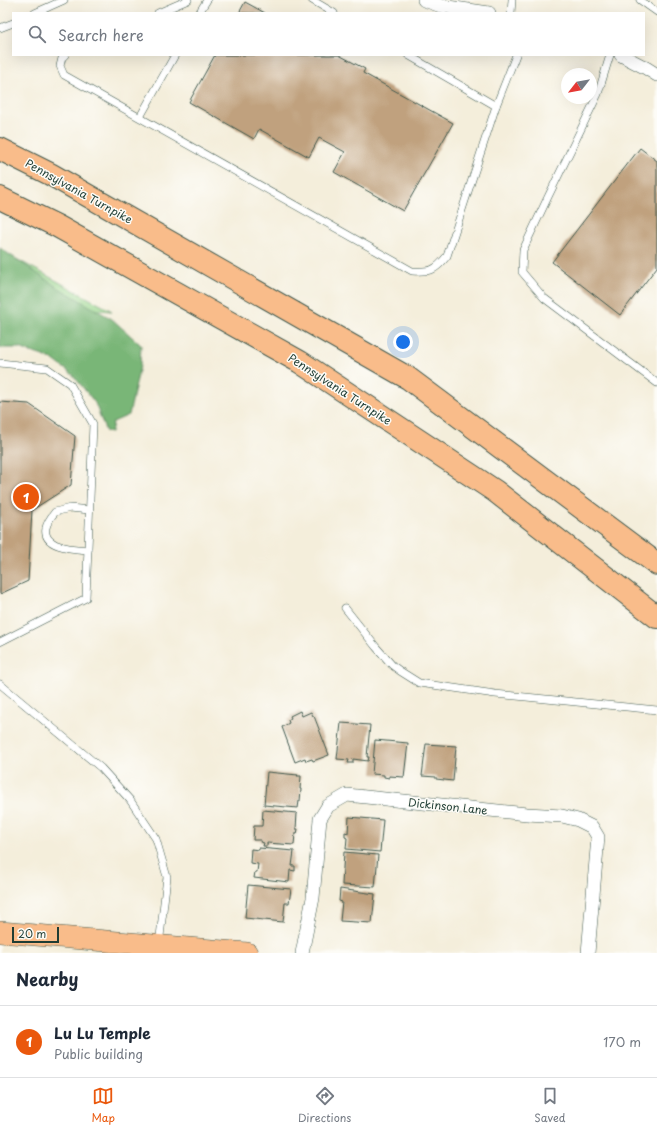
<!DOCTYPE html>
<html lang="en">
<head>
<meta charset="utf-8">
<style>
  body { margin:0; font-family:"Playpen Sans",sans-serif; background:#f6f6f7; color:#1f2937 }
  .compass { position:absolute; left:561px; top:68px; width:36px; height:36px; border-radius:50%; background:#fff; box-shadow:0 4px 16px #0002; rotate:239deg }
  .scale { position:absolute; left:12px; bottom:10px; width:47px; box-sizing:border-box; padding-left:4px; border:2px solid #1f3d34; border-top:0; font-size:11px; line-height:14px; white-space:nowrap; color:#1f3d34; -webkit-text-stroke:3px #fdfcf7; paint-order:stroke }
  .you { position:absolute; left:403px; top:342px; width:14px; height:14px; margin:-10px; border:3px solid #fff; border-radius:50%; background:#1a73e8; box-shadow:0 0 0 6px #1a73e833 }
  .badge { display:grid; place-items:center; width:26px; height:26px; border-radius:50%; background:#ea580c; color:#fff; font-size:13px; font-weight:700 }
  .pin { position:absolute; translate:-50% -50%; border:2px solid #fff; box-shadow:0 1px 4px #0006 }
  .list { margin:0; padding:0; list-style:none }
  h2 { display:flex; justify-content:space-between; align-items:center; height:52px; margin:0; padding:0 16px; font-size:17px }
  h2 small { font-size:13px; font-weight:400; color:#747a83 }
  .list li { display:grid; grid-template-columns:26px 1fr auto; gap:12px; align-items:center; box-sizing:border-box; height:72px; padding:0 16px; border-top:1px solid #e0e1e3 }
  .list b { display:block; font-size:15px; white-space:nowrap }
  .list p { margin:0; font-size:13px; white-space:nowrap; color:#747a83 }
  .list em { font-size:13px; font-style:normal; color:#747a83 }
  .icon { flex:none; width:22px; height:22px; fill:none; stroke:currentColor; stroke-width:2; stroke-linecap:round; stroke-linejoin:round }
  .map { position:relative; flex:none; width:657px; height:953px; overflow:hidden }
  .search { position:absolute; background:#fff; box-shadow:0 4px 16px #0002; left:12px; right:12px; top:12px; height:44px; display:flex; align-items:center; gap:10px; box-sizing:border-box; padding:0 14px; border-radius:0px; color:#747a83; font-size:15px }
  .sheet { height:124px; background:#fff }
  nav { display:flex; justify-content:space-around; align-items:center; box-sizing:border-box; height:56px; border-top:1px solid #e0e1e3; background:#fff; font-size:11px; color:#747a83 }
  nav a { display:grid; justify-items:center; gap:2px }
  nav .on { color:#ea580c }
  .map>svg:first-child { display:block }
  .green { fill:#97d58b; stroke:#5b8960 }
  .forest { fill:#79b677; stroke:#4c7a56 }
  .building { fill:#c0a17e }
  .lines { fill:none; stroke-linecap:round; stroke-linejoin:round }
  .lane-casing { stroke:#3f584d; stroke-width:8 }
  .street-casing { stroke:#3f584d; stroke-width:14 }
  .primary-casing { stroke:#3f584d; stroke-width:22 }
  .highway-casing { stroke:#3f584d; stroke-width:24 }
  .lane { stroke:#fff; stroke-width:7 }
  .street { stroke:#fff; stroke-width:13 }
  .primary { stroke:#f9bc8a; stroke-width:21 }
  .highway { stroke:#f9bc8a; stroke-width:22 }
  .labels { text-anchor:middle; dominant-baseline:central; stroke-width:3; stroke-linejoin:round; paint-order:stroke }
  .street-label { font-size:11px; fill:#1f3d34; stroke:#fdfcf7 }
</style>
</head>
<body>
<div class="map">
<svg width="657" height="953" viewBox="0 0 657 953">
  <rect width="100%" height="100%" fill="#fdfcf7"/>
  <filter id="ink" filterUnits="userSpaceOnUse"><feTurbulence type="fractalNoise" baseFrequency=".025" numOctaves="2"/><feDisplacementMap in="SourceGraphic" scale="8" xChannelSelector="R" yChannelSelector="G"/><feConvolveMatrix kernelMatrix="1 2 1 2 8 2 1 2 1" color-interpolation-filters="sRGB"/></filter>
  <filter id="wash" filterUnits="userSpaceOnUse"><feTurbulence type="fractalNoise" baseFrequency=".012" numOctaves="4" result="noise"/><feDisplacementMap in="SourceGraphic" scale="16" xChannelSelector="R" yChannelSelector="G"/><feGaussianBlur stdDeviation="0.9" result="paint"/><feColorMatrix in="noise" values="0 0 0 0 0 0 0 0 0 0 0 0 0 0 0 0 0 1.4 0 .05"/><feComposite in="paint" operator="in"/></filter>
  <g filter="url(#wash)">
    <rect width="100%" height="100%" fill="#f4eedb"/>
    <path class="green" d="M0,250L112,311L0,303Z"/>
    <path class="forest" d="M0,248L57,287L112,319L141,345L140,366L129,415L113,422L111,433L106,432L95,403L73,375L52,359L19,348H0Z"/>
    <g id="blocks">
      <g class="building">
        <path d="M245,2L265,13H239Z"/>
        <path d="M215,55H339L365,69L363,73L453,123L403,211L334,172L345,152L319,138L309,157L259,129L254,139L189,102Z"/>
        <path d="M640,148L657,161V267L620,315L552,262Z"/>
        <path d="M0,402L29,404L75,436L71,485L32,510L28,581L0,594Z"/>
        <path d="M300,711L302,716L311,712L313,716H314L329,755L313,761L312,759L306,761L305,758L295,762L282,727L289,723L288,720L291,718L290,716Z"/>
        <path d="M341,723L370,725L367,757H369L368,761L353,759V763H348L349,760L337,759Z"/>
        <path d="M375,740L408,743L404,777L389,776V778L384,777V775L372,774Z"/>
        <path d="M426,744L456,746L453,781L436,779V777L422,776Z"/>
        <path d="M267,772L298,775L297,776H301L300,789H301L300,801H299L298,808L264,805Z"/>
        <path d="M263,810L297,813L296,829H298L297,834H295L294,845L267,843V846H263L264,843L260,842L261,840H253L254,826H262Z"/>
        <path d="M349,817L383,820L380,852L346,849L347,838L345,837V832L348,833Z"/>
        <path d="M259,848L294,851L292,866H295V871L290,870L289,882L254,878L255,872H257L258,864L250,863L251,849L259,850Z"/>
        <path d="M344,852L378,855L375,887L342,885Z"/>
        <path d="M248,885L291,889L289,903H285L283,922L245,918Z"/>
        <path d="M340,889L375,894L372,923L340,921L342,902L339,901Z"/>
      </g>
    </g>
  </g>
  <g filter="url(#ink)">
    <use href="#blocks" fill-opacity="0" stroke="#3f584d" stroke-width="1"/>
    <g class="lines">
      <defs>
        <g id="lane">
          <path d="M312,0L334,13"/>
          <path d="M640,0L657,12"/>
          <path d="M35,13L64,0"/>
          <path d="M158,13L188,0"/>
          <path d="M199,13L207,0"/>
          <path d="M511,13L512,0"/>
          <path d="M0,28L13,23"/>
          <path d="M65,55L62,58L60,66L64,75L412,271C431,272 435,271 447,256L496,106L516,55"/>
          <path d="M408,55L496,106"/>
          <path d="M610,55L598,94L548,197L523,250L522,272L544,298L657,383"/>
          <path d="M140,117L175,55"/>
          <path d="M0,363L47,368L70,384L93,424L86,598L0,642"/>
          <path d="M88,550C75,549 42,548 46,528C47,522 51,517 55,512L70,508L89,510"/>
          <path d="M345,608L376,647L392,665L400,671L419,683L495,694L657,710"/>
          <path d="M0,684L101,768L130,800L156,839L167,877L159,945"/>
        </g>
        <g id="street">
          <path d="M424,0L441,6L489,13"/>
          <path d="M621,55L646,68L657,75"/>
          <path d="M302,953L313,898L320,819L328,806L347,795L527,814L562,816L578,820L592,827L598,837L588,953"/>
        </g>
        <path id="primary" d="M0,932L247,953"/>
        <g id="highway">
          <path d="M0,149L50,174L408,378L657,564"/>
          <path d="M0,198L57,226L300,362L495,491L657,617"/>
        </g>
      </defs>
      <use href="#lane" class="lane-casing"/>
      <use href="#street" class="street-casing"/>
      <use href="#primary" class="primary-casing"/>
      <use href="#highway" class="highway-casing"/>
      <use href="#lane" class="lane"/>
      <use href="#street" class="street"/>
      <use href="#primary" class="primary"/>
      <use href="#highway" class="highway"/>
    </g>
  </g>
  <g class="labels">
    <g class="street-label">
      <text transform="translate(79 191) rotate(29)">Pennsylvania Turnpike</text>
      <text transform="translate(340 389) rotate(33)">Pennsylvania Turnpike</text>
      <text transform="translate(448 806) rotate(6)">Dickinson Lane</text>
    </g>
  </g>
</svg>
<svg class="compass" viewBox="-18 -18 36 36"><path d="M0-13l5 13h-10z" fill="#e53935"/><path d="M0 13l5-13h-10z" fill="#747a83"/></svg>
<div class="scale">20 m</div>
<div class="you"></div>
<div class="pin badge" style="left:26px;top:497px">1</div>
<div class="search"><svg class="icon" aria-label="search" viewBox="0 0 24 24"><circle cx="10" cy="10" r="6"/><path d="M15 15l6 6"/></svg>Search here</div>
</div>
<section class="sheet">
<h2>Nearby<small></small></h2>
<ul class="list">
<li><span class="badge">1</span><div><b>Lu Lu Temple</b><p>Public building</p></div><em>170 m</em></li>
</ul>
</section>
<nav>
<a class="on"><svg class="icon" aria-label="map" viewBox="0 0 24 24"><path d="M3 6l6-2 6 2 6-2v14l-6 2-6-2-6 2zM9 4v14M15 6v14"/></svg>Map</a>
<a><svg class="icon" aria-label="directions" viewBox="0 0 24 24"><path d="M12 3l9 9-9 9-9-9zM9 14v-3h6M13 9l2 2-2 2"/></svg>Directions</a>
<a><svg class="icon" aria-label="saved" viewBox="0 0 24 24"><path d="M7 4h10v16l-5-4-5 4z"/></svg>Saved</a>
</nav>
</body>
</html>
